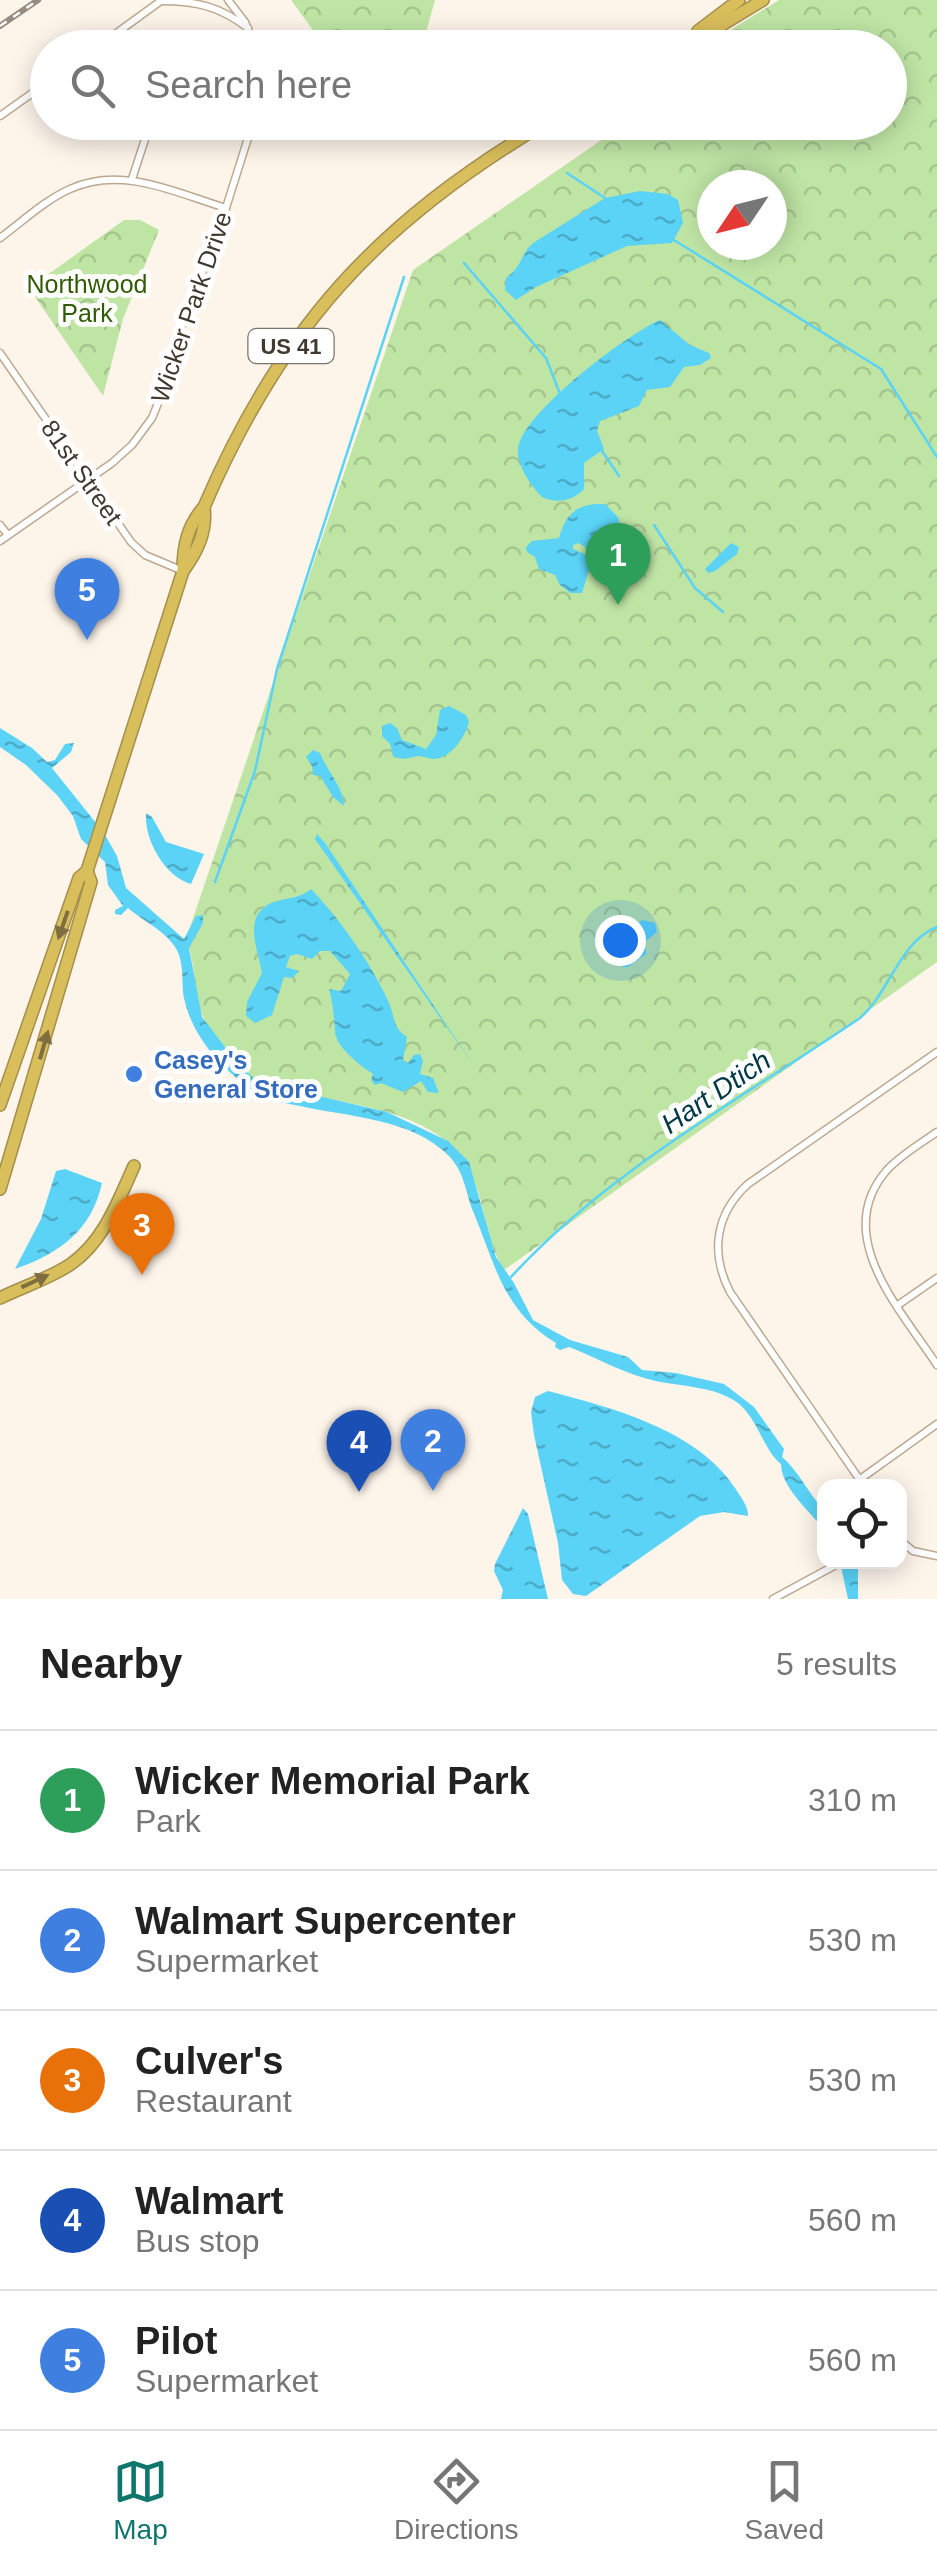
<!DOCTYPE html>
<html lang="en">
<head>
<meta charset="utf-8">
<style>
  body { margin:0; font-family:Arial,sans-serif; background:#f2f2f2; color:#222 }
  .controls { position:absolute; right:30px; bottom:30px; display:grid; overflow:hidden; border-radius:20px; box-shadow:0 5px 25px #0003 }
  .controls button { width:90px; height:90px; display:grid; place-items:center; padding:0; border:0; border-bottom:2px solid #e0e0e0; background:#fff; color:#222; font:50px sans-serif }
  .compass { position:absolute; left:697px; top:170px; width:90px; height:90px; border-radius:50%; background:#fff; box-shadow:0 5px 25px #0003; rotate:235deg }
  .you { position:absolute; left:620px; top:940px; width:35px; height:35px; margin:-25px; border:8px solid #fff; border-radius:50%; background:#1a73e8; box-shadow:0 0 0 15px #1a73e833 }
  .badge { display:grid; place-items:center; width:65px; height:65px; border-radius:50%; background:#0f766e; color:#fff; font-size:32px; font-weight:700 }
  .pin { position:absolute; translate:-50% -82px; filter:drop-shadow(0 2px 5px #0008) }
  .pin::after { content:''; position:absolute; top:52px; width:35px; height:30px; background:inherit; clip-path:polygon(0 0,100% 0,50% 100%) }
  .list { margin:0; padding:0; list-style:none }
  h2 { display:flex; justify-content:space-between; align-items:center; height:130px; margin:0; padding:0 40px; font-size:42px }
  h2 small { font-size:32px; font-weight:400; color:#767676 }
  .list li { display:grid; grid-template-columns:65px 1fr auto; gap:30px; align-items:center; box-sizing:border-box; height:140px; padding:0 40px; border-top:2px solid #e0e0e0 }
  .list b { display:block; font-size:38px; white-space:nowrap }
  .list p { margin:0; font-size:32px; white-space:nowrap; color:#767676 }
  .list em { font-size:32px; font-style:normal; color:#767676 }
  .icon { flex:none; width:55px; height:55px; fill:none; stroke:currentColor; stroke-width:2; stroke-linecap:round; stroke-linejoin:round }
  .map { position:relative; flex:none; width:937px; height:1599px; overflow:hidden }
  .search { position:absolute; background:#fff; box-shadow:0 5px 25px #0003; left:30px; right:30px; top:30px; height:110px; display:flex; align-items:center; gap:25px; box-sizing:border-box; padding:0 35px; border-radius:55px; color:#767676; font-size:38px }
  .sheet { height:830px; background:#fff }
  nav { display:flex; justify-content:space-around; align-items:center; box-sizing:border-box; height:140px; border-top:2px solid #e0e0e0; background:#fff; font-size:28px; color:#767676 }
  nav a { display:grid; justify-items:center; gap:5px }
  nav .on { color:#0f766e }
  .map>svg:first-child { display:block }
  .park { fill:url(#park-crowns); fill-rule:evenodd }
  .water { fill:url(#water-ripples) }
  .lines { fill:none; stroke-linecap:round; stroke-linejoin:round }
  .stream { stroke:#5ad3f6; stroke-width:2.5 }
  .street-casing { stroke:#bca88f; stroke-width:9 }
  .highway-casing { stroke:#a48f4c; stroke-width:14 }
  .street { stroke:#fff; stroke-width:6 }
  .highway { stroke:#d9be5c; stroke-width:11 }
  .rail-casing { stroke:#958c82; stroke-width:6 }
  .rail { stroke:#fff; stroke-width:2.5; stroke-dasharray:8; stroke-linecap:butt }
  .oneway { fill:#7e6e40 }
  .shop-dot { fill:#3f7fe0; stroke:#fff; stroke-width:4 }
  .labels { text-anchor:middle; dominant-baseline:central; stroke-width:10; stroke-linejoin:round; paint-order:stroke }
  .shield { fill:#fff; stroke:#7a746d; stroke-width:2.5 }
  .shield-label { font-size:22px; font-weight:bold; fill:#41382e }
  .park-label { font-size:25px; fill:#325b05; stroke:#fff }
  .street-label { font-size:25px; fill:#41382e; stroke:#fff }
  .shop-label { font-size:25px; font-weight:bold; fill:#366cbe; stroke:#fff; text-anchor:start }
  .water-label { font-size:28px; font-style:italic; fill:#003846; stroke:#fff }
</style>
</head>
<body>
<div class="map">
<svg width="937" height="1599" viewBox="0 0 937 1599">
  <defs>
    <pattern id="park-crowns" width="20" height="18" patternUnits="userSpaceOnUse" patternTransform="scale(2.5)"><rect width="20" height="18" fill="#bfe5a5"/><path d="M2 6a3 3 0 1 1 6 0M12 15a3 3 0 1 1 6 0" fill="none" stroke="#a5c58e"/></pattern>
    <pattern id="water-ripples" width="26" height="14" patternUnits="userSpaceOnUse" patternTransform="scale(2.5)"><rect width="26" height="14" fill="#5ad3f6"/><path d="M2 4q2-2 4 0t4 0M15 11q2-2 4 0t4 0" fill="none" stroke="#4cacc8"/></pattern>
  </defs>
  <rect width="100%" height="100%" fill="#fdf4ea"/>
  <g class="park">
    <path d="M291,0H435L422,47L326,48Z"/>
    <path d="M779,0H937V962L504,1270C479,1229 487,1171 445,1140C402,1107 342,1104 292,1090C280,1087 265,1085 255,1079C236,1067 215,1041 205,1021C192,995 197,965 186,939L413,270L626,123L890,122V48L703,47ZM712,185H772V245H712Z"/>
    <path d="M124,220H140L159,230L123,319L103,396L29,288Z"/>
  </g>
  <g class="water">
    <path d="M640,191L668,194L678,200L683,223L672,243L627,246L536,287L516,300L505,290L506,278C524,264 519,256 533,243L605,198Z"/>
    <path d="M660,320L690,345L709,353L711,358L700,365L684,367L670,387L647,390L639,406L600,421L597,431L604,449L584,463V489C573,501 557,504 542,497C532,487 516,465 518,449C521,414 627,334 660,320Z"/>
    <path d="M605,504L618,517C625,535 615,549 600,558L579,543L573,545V549L585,554L595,563L589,570L582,593H570L560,585L555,575L539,569L535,557L527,552L526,547L532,541L559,538C566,513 577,503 605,504Z"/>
    <path d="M731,543L739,547L737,554L715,571L708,573L705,569Z"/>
    <path d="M449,706L466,715L469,722C465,737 452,757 435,759C429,759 423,756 418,756C406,758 404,761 393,756L390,744L382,736V726L390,723L397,728L402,740L426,749L436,735L440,710Z"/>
    <path d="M0,728L32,748L47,762L55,760L65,744L74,743L71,752L52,768L104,833L117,856L126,888L184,939L196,916L203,915V923L189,948L202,1017L239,1065L255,1079L267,1084L387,1112L448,1141L469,1162L496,1257L514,1283L533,1320L570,1340L628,1357L642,1370L676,1373L724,1384L754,1407L784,1449L782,1457C798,1470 808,1493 824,1510V1529C810,1512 781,1487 781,1464C764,1451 758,1419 738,1403C715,1386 683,1387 656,1381C627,1375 597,1358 569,1347L560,1350L555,1347L556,1343C503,1311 495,1264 473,1211C465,1191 465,1173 449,1156C412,1118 348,1117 300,1106C285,1103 270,1101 257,1093C224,1072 192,1037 184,998C181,981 185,962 175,947C165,931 142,920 128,908L121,915L115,914V910L123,906L108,885L105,862L81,839L73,816L57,795L26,765L0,747Z"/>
    <path d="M313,750L320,753C327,771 344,788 344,806L333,797L320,776L313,775L312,766L306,757Z"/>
    <path d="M146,813L152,817L166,842L204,854L191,884C164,876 144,839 146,813Z"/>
    <path d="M317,834L325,843L474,1066L315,839Z"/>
    <path d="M311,889C340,919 373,966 390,1005C395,1020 394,1029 407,1037L403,1060L408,1063L414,1055L420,1054L423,1061L420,1074L433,1078L439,1093L428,1092L421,1081L403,1092L381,1083L375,1085L371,1080L373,1074C361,1066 335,1047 335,1031C334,1016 333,1004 329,989L341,991L350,974L330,951H320L312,959L297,954L290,956L286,967L299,971L292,978L284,977L272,1015L255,1023L246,1016L247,1002L262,973C258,949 241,914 274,902C288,897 299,899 311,889Z"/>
    <path d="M642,920L655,923L657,932L645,942L646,954L628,967H623L620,961L625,950L612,939V930L618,925L630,929Z"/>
    <path d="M65,1169L102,1183C92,1230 59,1254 15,1269L41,1219L56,1171Z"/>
    <path d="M548,1391C613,1408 697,1430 735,1488C741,1498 748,1505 748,1516L724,1512L700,1516L586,1596L573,1594L562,1580L558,1543L534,1435L531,1412L535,1397Z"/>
    <path d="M523,1508L528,1514L548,1599H501L503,1590L494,1571L495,1564Z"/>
    <path d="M840,1562H858V1599H848Z"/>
  </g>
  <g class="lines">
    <g class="stream">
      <path d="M567,173L605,198"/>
      <path d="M674,240L881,369L937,457"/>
      <path d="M464,263L546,358L560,394"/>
      <path d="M602,451L619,476"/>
      <path d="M654,525L695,588L723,612"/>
      <path d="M215,882L255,771L277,669L404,277"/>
      <path d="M511,1277C609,1170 741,1099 860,1018C890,992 899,942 937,927"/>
    </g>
    <defs>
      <g id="street">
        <path d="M228,0L245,22L255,48"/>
        <path d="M161,1C196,1 219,6 248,28"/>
        <path d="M96,48L162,0"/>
        <path d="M0,116L48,82"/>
        <path d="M305,122L306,123"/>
        <path d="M132,179L150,124"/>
        <path d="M0,238C22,222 45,200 70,189C122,165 176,193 226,208"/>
        <path d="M0,353L131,542L145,555L183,571"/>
        <path d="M0,525L8,535"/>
        <path d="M0,541L112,463L132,445L152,418L163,391L176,341L220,227L253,122"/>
        <path d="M937,1132C920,1144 901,1155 887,1170C830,1235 901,1310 937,1365"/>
        <path d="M898,1305L937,1278"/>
        <path d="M859,1480L937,1424"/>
        <path d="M864,1486L730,1292C710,1253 715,1214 748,1184L937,1052"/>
        <path d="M900,1540L913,1551L937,1556"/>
        <path d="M773,1599L843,1561"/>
      </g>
      <g id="highway">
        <path d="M698,31L739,0"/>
        <path d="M673,48L720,26L763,0"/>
        <path d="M183,571C197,552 207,532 204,507"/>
        <path d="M0,1105L79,878L87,871L183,571C183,547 187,526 204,507C281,327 378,222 547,122"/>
        <path d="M0,1189L91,882L87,871"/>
        <path d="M0,1298C23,1287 50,1278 71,1264C104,1241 118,1201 134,1166"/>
      </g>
    </defs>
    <use href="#street" class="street-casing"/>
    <use href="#highway" class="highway-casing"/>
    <use href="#street" class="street"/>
    <use href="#highway" class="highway"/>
    <defs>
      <path id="rail" d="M0,26L38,0"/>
    </defs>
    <use href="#rail" class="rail-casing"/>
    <use href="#rail" class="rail"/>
  </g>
  <defs><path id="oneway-solid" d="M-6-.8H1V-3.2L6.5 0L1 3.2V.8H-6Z" transform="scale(2.5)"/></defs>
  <g class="oneway">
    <use href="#oneway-solid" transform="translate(63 925) rotate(109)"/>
    <use href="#oneway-solid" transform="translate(44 1045) rotate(-74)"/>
    <use href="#oneway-solid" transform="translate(35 1281) rotate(-25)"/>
  </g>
  <circle class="shop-dot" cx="134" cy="1074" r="10"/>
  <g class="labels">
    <rect class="shield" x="248.5" y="329" width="85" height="34" rx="8"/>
    <g class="shield-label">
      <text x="291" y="346">US 41</text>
    </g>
    <g class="park-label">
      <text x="87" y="284">Northwood<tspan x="87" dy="29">Park</tspan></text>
    </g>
    <g class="street-label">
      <text transform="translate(191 307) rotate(-71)">Wicker Park Drive</text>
      <text transform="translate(82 472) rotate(55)">81st Street</text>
    </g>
    <g class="shop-label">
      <text x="154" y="1060">Casey's<tspan x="154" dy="29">General Store</tspan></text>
    </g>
    <g class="water-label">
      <text transform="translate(716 1092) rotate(-34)">Hart Dtich</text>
    </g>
  </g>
</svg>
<div class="controls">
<button><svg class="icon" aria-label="locate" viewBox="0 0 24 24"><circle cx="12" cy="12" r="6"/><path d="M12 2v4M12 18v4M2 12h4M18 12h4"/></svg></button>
</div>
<svg class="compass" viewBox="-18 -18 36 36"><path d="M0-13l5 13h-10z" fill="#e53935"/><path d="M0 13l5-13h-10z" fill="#767676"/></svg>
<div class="you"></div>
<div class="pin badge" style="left:618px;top:605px;background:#2e9e5b">1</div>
<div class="pin badge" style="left:433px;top:1491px;background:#3f7fe0">2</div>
<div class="pin badge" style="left:142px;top:1275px;background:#e8710a">3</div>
<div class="pin badge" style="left:359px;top:1492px;background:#1a4fb4">4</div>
<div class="pin badge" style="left:87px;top:640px;background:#3f7fe0">5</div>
<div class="search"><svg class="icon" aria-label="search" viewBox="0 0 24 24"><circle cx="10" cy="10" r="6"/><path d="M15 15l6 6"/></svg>Search here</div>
</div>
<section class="sheet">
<h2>Nearby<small>5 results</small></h2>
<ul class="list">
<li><span class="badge" style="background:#2e9e5b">1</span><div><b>Wicker Memorial Park</b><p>Park</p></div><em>310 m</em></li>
<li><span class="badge" style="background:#3f7fe0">2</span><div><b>Walmart Supercenter</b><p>Supermarket</p></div><em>530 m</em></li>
<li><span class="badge" style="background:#e8710a">3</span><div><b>Culver's</b><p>Restaurant</p></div><em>530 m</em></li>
<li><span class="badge" style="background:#1a4fb4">4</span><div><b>Walmart</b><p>Bus stop</p></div><em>560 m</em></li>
<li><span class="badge" style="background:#3f7fe0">5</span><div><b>Pilot</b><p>Supermarket</p></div><em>560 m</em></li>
</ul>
</section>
<nav>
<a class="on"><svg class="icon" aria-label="map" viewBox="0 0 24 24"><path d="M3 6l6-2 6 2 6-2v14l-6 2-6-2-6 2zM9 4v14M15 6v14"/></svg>Map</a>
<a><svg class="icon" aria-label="directions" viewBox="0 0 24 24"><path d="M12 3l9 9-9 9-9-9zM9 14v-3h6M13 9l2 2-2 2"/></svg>Directions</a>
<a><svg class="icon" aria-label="saved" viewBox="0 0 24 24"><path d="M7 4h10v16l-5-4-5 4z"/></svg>Saved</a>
</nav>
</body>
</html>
